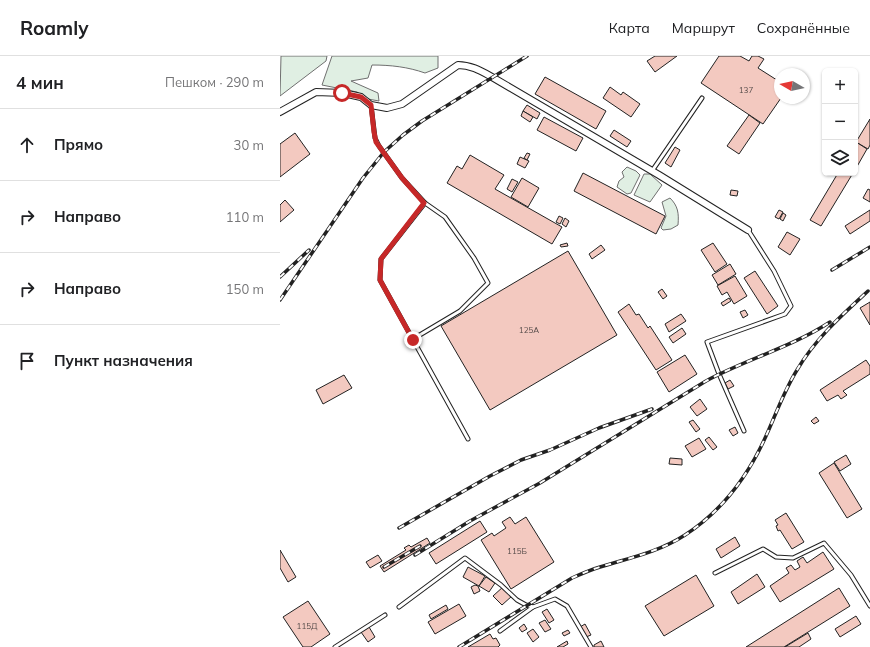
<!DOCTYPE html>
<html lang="ru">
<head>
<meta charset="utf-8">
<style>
  body { margin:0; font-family:Mulish,sans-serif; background:#f6f6f6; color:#202124 }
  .controls { position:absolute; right:12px; top:12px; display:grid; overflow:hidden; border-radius:6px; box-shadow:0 1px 3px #0004 }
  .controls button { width:36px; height:36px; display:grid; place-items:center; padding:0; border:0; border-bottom:1px solid #e0e0e0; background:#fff; color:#202124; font:20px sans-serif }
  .compass { position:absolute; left:494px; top:12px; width:36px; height:36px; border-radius:50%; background:#fff; box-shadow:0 1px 3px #0004; rotate:279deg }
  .stop { position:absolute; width:12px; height:12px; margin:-9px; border:3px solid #c62828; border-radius:50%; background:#fff }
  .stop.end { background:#c62828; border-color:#fff; box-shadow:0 1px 4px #0008 }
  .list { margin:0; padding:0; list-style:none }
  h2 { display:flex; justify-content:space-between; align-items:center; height:52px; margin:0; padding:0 16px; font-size:17px }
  h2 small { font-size:13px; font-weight:400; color:#757577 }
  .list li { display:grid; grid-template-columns:26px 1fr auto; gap:12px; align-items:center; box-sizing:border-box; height:72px; padding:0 16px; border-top:1px solid #e0e0e0 }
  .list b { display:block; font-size:15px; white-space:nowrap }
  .list em { font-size:13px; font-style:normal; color:#757577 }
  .icon { flex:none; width:22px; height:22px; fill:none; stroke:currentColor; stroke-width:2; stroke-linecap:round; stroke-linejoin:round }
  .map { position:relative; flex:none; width:590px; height:591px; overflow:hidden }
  header { display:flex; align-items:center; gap:24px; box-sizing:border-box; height:56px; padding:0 20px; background:#fff; border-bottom:1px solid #e0e0e0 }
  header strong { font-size:19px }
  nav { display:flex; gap:22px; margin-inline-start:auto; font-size:14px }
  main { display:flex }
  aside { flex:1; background:#fff }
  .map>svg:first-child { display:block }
  .green { fill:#e0efe3; stroke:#6f6f6f }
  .building { fill:#f3c9c0; stroke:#222 }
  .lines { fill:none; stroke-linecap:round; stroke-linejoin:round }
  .service-casing { stroke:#222; stroke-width:5 }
  .minor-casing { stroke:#222; stroke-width:8 }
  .service { stroke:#fff; stroke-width:3 }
  .minor { stroke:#fff; stroke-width:6 }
  .rail-casing { stroke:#222; stroke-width:3.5 }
  .rail { stroke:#fff; stroke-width:2; stroke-dasharray:6; stroke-linecap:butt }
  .route { stroke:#c62828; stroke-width:5 }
  .labels { text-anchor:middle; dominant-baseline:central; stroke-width:3; stroke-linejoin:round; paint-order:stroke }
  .number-label { font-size:8px; fill:#564c4a }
</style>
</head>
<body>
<header>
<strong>Roamly</strong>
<nav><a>Карта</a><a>Маршрут</a><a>Сохранённые</a></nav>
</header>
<main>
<aside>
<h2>4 мин<small>Пешком · 290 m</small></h2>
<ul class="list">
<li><svg class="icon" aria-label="ahead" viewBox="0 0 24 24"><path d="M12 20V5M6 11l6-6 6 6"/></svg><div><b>Прямо</b></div><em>30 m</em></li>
<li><svg class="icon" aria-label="right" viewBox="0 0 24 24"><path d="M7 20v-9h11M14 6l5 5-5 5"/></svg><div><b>Направо</b></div><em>110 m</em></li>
<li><svg class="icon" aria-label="right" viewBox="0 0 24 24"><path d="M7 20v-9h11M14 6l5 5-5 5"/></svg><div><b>Направо</b></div><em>150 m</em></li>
<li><svg class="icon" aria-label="arrive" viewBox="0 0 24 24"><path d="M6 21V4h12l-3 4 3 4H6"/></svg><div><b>Пункт назначения</b></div></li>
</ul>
</aside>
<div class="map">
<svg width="590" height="591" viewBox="0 0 590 591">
  <rect width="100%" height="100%" fill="#fff"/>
  <g class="green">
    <path d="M1,0H47L46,5L0,40Z"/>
    <path d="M52,0H158V12L145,17C128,11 111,9 92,9L88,22L71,25L98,37L99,45L88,43L77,36L42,29Z"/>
    <path d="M347,111L356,115L360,119L351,137L347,138L337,131L339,125L344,121L342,116Z"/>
    <path d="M364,118H370L382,129L370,146L354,139Z"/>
    <path d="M390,142C398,150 399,157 398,169L391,173L383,174L381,172L386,160L382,146Z"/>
  </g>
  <g class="building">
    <path d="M375,0H397L375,16L367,5Z"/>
    <path d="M439,0H460L469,5L472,0H478L484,3L478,12L500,26L501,42L483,68L421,27Z"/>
    <path d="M265,21L326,55L316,73L255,38Z"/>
    <path d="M330,31L341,39L343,36L360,48L351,61L323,42Z"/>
    <path d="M247,49L260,57L257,63L243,55Z"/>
    <path d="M243,55L253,61L250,66L241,60Z"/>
    <path d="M469,59L480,67L459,98L447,90Z"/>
    <path d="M264,61L303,82L296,95L257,74Z"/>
    <path d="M590,63V89L588,93L576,86Z"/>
    <path d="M334,74L351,85L347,91L330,80Z"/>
    <path d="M15,77L30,98L0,121V88Z"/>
    <path d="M576,86L587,93L575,114V89Z"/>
    <path d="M395,91L400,94L391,111L385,107Z"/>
    <path d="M247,97L250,98L247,104L244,102Z"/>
    <path d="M190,99L224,119L215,133L282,171L272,188L167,127L177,110L182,113Z"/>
    <path d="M240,101L249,105L245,112L237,108Z"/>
    <path d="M303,117L385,160L376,178L294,135Z"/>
    <path d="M558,117H573L541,170L530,164Z"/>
    <path d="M242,122L259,132L248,151L231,141Z"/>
    <path d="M232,123L238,126L232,136L227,133Z"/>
    <path d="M588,133L590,134V146L583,142Z"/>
    <path d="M451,134L458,135L457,140L450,139Z"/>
    <path d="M5,144L14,154L0,166V149Z"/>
    <path d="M499,154L503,156L499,163L495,161Z"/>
    <path d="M590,154V165L570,178L565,170Z"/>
    <path d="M503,157L506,159L503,165L500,163Z"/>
    <path d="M279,160L283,162L280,168L276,166Z"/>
    <path d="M285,162L289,165L286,171L282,168Z"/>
    <path d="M507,176L520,183L510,199L498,191Z"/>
    <path d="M287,187L288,190L281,191L280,189Z"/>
    <path d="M433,187L447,208L435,216L421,194Z"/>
    <path d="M321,189L325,194L312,203L309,198Z"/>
    <path d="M288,195L337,279L210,354L161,270Z"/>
    <path d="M450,208L456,218L438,229L432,219Z"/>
    <path d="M475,215L498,250L487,258L464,222Z"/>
    <path d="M455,220L467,240L454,248L447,236L442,239L437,230Z"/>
    <path d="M382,233L387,240L383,243L378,236Z"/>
    <path d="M449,242L451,245L443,250L441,247Z"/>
    <path d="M590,246V269L580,252Z"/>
    <path d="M349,248L356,259L359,258L368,272L370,270L392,304L376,314L338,256Z"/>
    <path d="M465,254L468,259L463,262L460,256Z"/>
    <path d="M401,258L406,265L389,276L385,268Z"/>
    <path d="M402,272L406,278L393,287L389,281Z"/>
    <path d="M405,299L417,318L389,336L377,316Z"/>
    <path d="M586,304L590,310V318L563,335L567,339L561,343L558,339L547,345L540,334Z"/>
    <path d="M64,319L72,332L43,348L36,334Z"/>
    <path d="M450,324L454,330L448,333L445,327Z"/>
    <path d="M420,343L427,353L417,360L410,351Z"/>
    <path d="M536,361L539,365L534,368L531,365Z"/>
    <path d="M413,364L420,373L416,376L409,366Z"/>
    <path d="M455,371L458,377L453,380L449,374Z"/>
    <path d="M429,381L437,391L433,394L425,384Z"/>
    <path d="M419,382L426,393L412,401L405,390Z"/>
    <path d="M566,399L571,408L560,415L554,406Z"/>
    <path d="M390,402L402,403V409L389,408Z"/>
    <path d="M554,407L582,453L567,462L539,417Z"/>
    <path d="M506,457L524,486L512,493L500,474L498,475L496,470L498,469L495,464Z"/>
    <path d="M230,461L235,468L246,461L274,506L231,533L201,484L212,477L214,480L226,472L222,466Z"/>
    <path d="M200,465L207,476L156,508L149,497Z"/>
    <path d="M455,481L460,490L441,502L436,493Z"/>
    <path d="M147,482L150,487L104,516L100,510L126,494L124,492L129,489L131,491Z"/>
    <path d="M0,494L16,521L8,526L0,512Z"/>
    <path d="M543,496L554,513L500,546L490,530L509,517L506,512L511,509L515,514L520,511L517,505L523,501L527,507Z"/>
    <path d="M98,499L102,505L90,512L86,506Z"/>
    <path d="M188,511L205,520L199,530L183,521Z"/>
    <path d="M477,518L485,531L458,548L451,536Z"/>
    <path d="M416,519L434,550L384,580L365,550Z"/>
    <path d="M206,521L215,527L209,536L199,530Z"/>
    <path d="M195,529L198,530L200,535L194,538L191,531Z"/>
    <path d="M224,530L232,540L222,549L213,540Z"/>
    <path d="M559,532L570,550L504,591H466Z"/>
    <path d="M28,545L50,578L31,591H23L3,561Z"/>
    <path d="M179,548L186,560L155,578L148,566Z"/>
    <path d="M166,549L168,553L151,563L149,559Z"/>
    <path d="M267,553L274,564L269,567L262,556Z"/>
    <path d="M576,560L581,568L560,581L555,573Z"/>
    <path d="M265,564L271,573L265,576L259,567Z"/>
    <path d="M244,568L247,573L242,576L239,572Z"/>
    <path d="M305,568L311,579L306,581L300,571Z"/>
    <path d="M89,571L95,581L88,586L81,576Z"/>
    <path d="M253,573L259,581L253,586L247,577Z"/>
    <path d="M288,574L290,577L284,580L282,577Z"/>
    <path d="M528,577L531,583L519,591H505Z"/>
    <path d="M210,578L213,583L216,582L220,589L218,591H188Z"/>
    <path d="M287,585L288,588L283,591H277Z"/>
    <path d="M321,585L324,591H314V589Z"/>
  </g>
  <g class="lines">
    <defs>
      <g id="service">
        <path d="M91,49L95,82L99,90L122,122L145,147L165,161L194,202L208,227L180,255L133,283"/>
        <path d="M372,115L422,42"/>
        <path d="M145,147L101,203L100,224L188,383"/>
        <path d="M464,375L439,318L427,286L505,258L511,250L494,215L468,174"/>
        <path d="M435,517L483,493L496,501L513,502L544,487L571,519L590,550"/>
        <path d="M119,551L185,502L221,529L237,544L246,549L253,551L275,543L287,550L311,591"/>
        <path d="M220,575L253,551"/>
        <path d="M55,591L105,559"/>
      </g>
      <path id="minor" d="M0,56L36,36L63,37L81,41L91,49L107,52L122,48L178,9C191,9 201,15 212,21L379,119L468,174"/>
    </defs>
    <use href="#service" class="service-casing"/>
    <use href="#minor" class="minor-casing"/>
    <use href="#service" class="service"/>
    <use href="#minor" class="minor"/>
    <defs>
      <g id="rail">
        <path d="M552,214L590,191"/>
        <path d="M0,221L29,194"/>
        <path d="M0,244L83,122L104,96L123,79L142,65L247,0"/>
        <path d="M119,472L210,420L241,404L270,394L319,372L372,353"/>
        <path d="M135,499L190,465L260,427L426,325C467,303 512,291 550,266"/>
        <path d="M104,511L140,490"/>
        <path d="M179,591L292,522C301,518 310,514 320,511C349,502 379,496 405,479C442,455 468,420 486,380C496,358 504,335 517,314C535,283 562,259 588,235"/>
      </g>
    </defs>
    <use href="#rail" class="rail-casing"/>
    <use href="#rail" class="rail"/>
  </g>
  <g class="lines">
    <path class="route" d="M62,37L81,41L91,49L94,76L96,86L122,122L144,147L101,203L100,224L133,284"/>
  </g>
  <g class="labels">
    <g class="number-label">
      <text x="466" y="34">137</text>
      <text x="249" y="274">125А</text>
      <text x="237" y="495">115Б</text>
      <text x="27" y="570">115Д</text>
    </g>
  </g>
</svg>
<div class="controls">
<button>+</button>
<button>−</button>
<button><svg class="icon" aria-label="layers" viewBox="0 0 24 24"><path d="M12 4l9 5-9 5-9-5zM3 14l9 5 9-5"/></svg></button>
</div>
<svg class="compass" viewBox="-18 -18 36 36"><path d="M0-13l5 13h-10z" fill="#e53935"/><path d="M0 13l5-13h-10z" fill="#757577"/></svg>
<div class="stop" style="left:62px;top:37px"></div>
<div class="stop end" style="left:133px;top:284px"></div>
</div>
</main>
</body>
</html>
